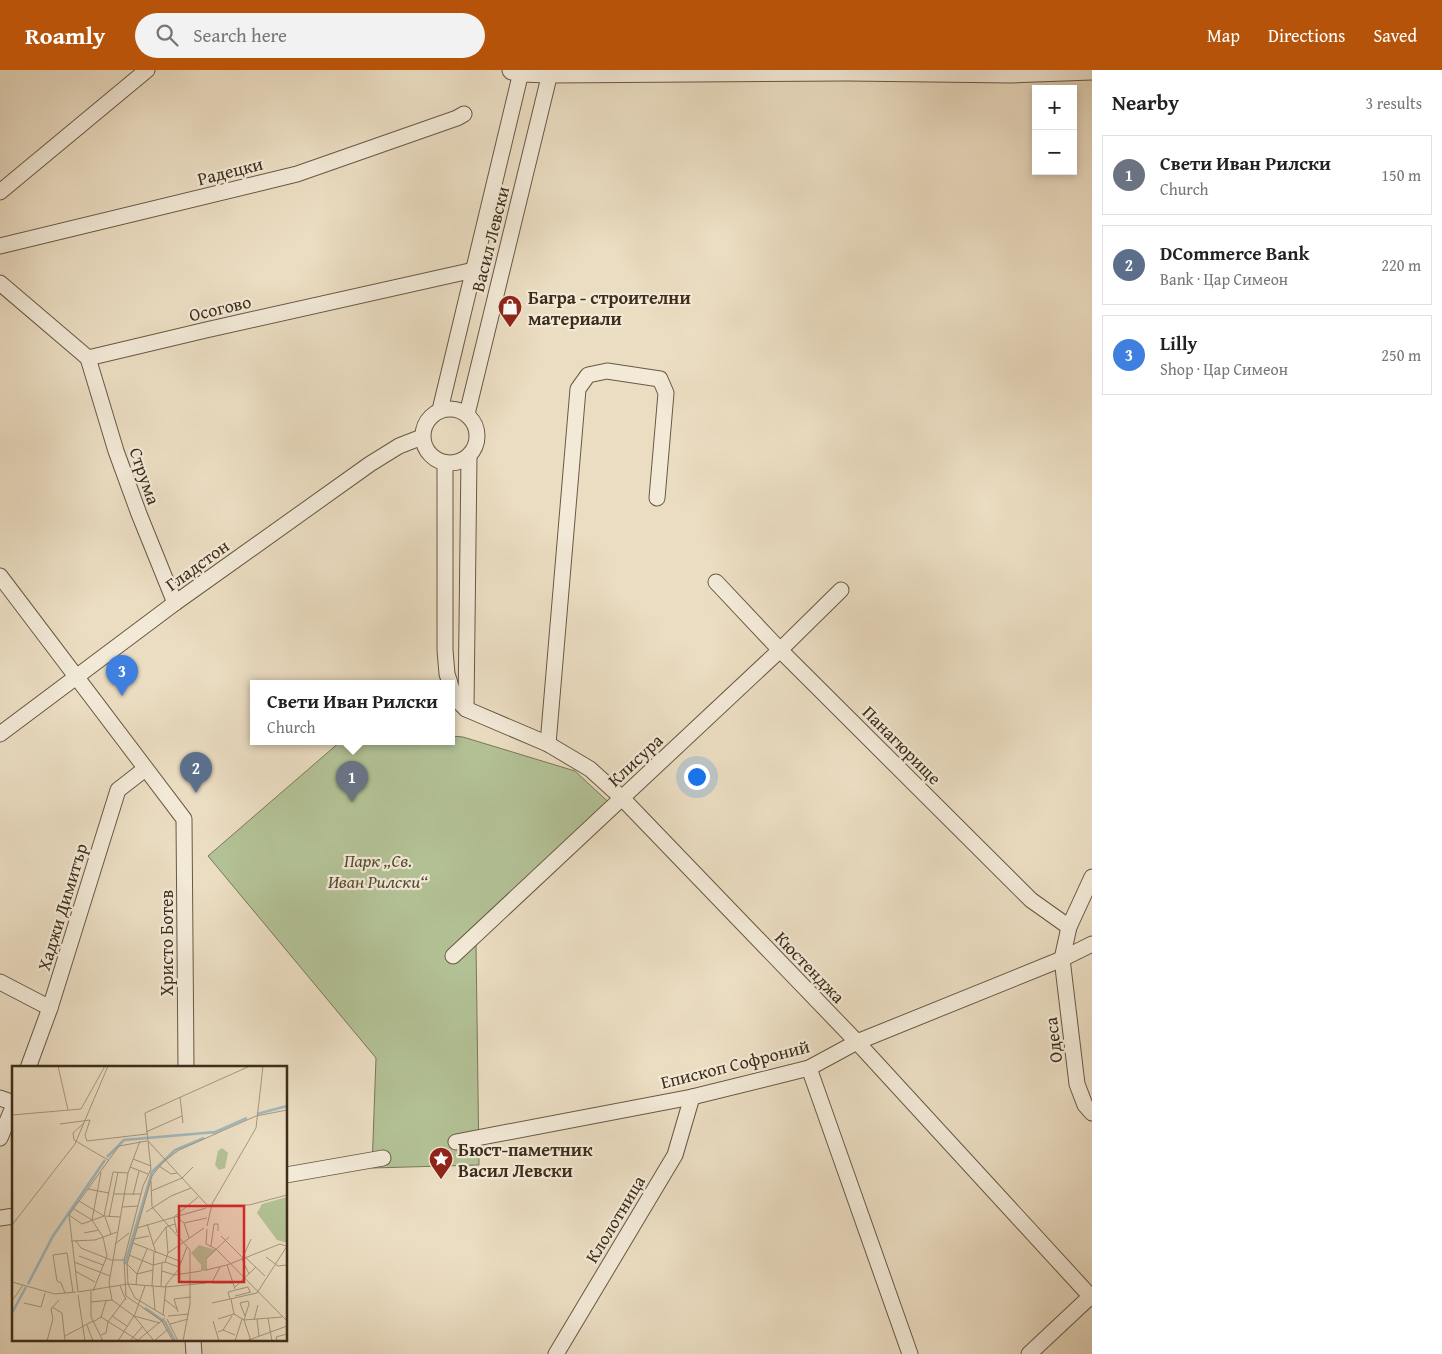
<!DOCTYPE html>
<html lang="en">
<head>
<meta charset="utf-8">
<style>
  body { margin:0; font-family:"Gentium Book Plus",serif; background:#f2f2f2; color:#222 }
  .controls { position:absolute; right:15px; top:15px; display:grid; overflow:hidden; border-radius:0px; box-shadow:0 2px 8px #0003 }
  .controls button { width:45px; height:45px; display:grid; place-items:center; padding:0; border:0; border-bottom:1px solid #e0e0e0; background:#fff; color:#222; font:25px sans-serif }
  .you { position:absolute; left:696px; top:706px; width:18px; height:18px; margin:-12px; border:4px solid #fff; border-radius:50%; background:#1a73e8; box-shadow:0 0 0 8px #1a73e833 }
  .badge { display:grid; place-items:center; width:32px; height:32px; border-radius:50%; background:#b45309; color:#fff; font-size:16px; font-weight:700 }
  .pin { position:absolute; translate:-50% -41px; filter:drop-shadow(0 1px 2px #0008) }
  .pin::after { content:''; position:absolute; top:26px; width:18px; height:15px; background:inherit; clip-path:polygon(0 0,100% 0,50% 100%) }
  .popup { position:absolute; left:250px; top:610px; width:205px; height:65px; box-sizing:border-box; display:grid; place-content:center; border-radius:0px; background:#fff; filter:drop-shadow(0 1px 4px #0005); font-size:16px; white-space:nowrap; color:#767676 }
  .popup b { font-size:19px; color:#222 }
  .popup::after { content:''; position:absolute; left:50%; top:100%; margin-left:-10px; border:10px solid transparent; border-top-color:#fff }
  .list { margin:0; padding:0; list-style:none }
  h2 { display:flex; justify-content:space-between; align-items:center; height:65px; margin:0; padding:0 20px; font-size:21px }
  h2 small { font-size:16px; font-weight:400; color:#767676 }
  .list li { display:grid; grid-template-columns:32px 1fr auto; gap:15px; align-items:center; box-sizing:border-box; height:80px; margin:0 10px 10px; padding:0 10px; border:1px solid #e0e0e0; border-radius:0px }
  .list b { display:block; font-size:19px; white-space:nowrap }
  .list p { margin:0; font-size:16px; white-space:nowrap; color:#767676 }
  .list em { font-size:16px; font-style:normal; color:#767676 }
  .icon { flex:none; width:28px; height:28px; fill:none; stroke:currentColor; stroke-width:2; stroke-linecap:round; stroke-linejoin:round }
  .map { position:relative; flex:none; width:1092px; height:1284px; overflow:hidden }
  header { display:flex; align-items:center; gap:30px; box-sizing:border-box; height:70px; padding:0 25px; background:#b45309; color:#fff }
  header strong { font-size:24px }
  nav { display:flex; gap:28px; margin-inline-start:auto; font-size:18px }
  .search { width:350px; height:45px; background:#f2f2f2; display:flex; align-items:center; gap:12px; box-sizing:border-box; padding:0 18px; border-radius:28px; color:#767676; font-size:19px }
  main { display:flex }
  aside { flex:1; background:#fff }
  .map>svg:first-child { display:block }
  .green { fill:#b3c296; stroke:#787858 }
  .lines { fill:none; stroke-linecap:round; stroke-linejoin:round }
  .minor-casing { stroke:#685944; stroke-width:17 }
  .tertiary-casing { stroke:#685944; stroke-width:21 }
  .minor { stroke:#f2e9d7; stroke-width:15 }
  .tertiary { stroke:#f2e9d7; stroke-width:19 }
  .labels { text-anchor:middle; dominant-baseline:central; stroke-width:4.5; stroke-linejoin:round; paint-order:stroke }
  .street-label { font-size:18px; fill:#3d2d1a; stroke:#f2e9d7 }
  .poi-label { font-size:18px; font-weight:bold; fill:#3d2d1a; stroke:#f2e9d7; text-anchor:start }
  .park-label { font-size:18px; font-style:italic; fill:#554b33; stroke:#f2e9d7 }
  .inset-river { fill:none; stroke:#9fb8bf; stroke-width:2.5 }
  .inset-road { fill:none; stroke:#a5977f; stroke-width:1 }
  .view { fill:#d62828; fill-opacity:0.15; stroke:#d62828; stroke-width:2.5 }
  .inset-edge { fill:none; stroke:#3d2d1a; stroke-width:2.5 }
</style>
</head>
<body>
<header>
<strong>Roamly</strong>
<div class="search"><svg class="icon" aria-label="search" viewBox="0 0 24 24"><circle cx="10" cy="10" r="6"/><path d="M15 15l6 6"/></svg>Search here</div>
<nav><a>Map</a><a>Directions</a><a>Saved</a></nav>
</header>
<main>
<div class="map">
<svg width="1092" height="1284" viewBox="0 0 1092 1284">
  <rect width="100%" height="100%" fill="#ebddc2"/>
  <filter id="stains"><feTurbulence type="fractalNoise" baseFrequency=".004" numOctaves="4"/><feColorMatrix values="0 0 0 0 .2 0 0 0 0 .09 0 0 0 0 .02 0 0 0 .5 -.17"/></filter>
  <radialGradient id="worn" r=".72"><stop offset=".6" stop-color="#630" stop-opacity="0"/><stop offset="1" stop-color="#630" stop-opacity=".3"/></radialGradient>
  <path class="green" d="M451,666L463,667L575,701L618,741L476,873L479,1095L372,1098L376,988L208,786L341,671H451Z"/>
  <g class="lines">
    <defs>
      <g id="minor">
        <path d="M0,122L147,0"/>
        <path d="M0,176L297,104L457,48L464,44"/>
        <path d="M0,213L88,288L206,260L474,200"/>
        <path d="M88,288L116,381L139,444L175,533"/>
        <circle cx="450" cy="366" r="27"/>
        <path d="M440,340L521,2"/>
        <path d="M467,344L550,3"/>
        <path d="M445,393V580L447,604L450,613"/>
        <path d="M0,506L184,749L186,998"/>
        <path d="M716,512L780,580L1031,830L1069,857"/>
        <path d="M451,617L458,631L466,639L548,674L590,699L622,728L857,972L1092,1228"/>
        <path d="M466,639L469,386"/>
        <path d="M0,664L175,533L370,394L399,376L422,367"/>
        <path d="M548,674L578,319L588,305L607,301L660,309L666,323L657,428"/>
        <path d="M1092,807L1069,857L1062,889L1077,1014L1085,1035L1092,1043"/>
        <path d="M453,886L780,580L841,520"/>
        <path d="M0,912L50,938"/>
        <path d="M28,998L50,938L118,720L145,699"/>
        <path d="M809,998L910,1284"/>
        <path d="M0,1028L14,1033"/>
        <path d="M0,1068L14,1035"/>
        <path d="M456,1072L692,1027L809,998L857,972L1062,889L1092,874"/>
        <path d="M286,1105L383,1088"/>
        <path d="M0,1148L14,1146"/>
        <path d="M193,1270L194,1284"/>
        <path d="M556,1284L675,1085L692,1027"/>
        <path d="M1029,1284L1092,1225"/>
      </g>
      <path id="tertiary" d="M512,0L521,2L550,3L848,1L1012,3L1092,0"/>
    </defs>
    <use href="#minor" class="minor-casing"/>
    <use href="#tertiary" class="tertiary-casing"/>
    <use href="#minor" class="minor"/>
    <use href="#tertiary" class="tertiary"/>
  </g>
  <defs>
    <symbol id="shop-pin" viewBox="-11 -11 22 30"><path d="M0 17L-7.5 6A9.5 9.5 0 1 1 7.5 6Z" fill="#8f2418" stroke="#f2e9d7"/><path d="M-5-2.5h2.3a2.7 3.5 0 0 1 5.4 0H5L5.5 6h-11ZM-1.5-2.5h3a1.5 2.3 0 0 0-3 0Z" fill="#fff"/></symbol>
    <symbol id="sight-pin" viewBox="-11 -11 22 30"><path d="M0 17L-7.5 6A9.5 9.5 0 1 1 7.5 6Z" fill="#8f2418" stroke="#f2e9d7"/><path d="M0-6L1.8-2.2L6-1.7L2.9 1.2L3.7 5.4L0 3.3L-3.7 5.4L-2.9 1.2L-6-1.7L-1.8-2.2Z" fill="#fff"/></symbol>
  </defs>
  <g fill-rule="evenodd">
    <use href="#shop-pin" x="496" y="223" width="28" height="38"/>
    <use href="#sight-pin" x="427" y="1075" width="28" height="38"/>
  </g>
  <g class="labels">
    <g class="street-label">
      <text transform="translate(230 101) rotate(-14)">Радецки</text>
      <text transform="translate(490 169) rotate(-76)">Васил Левски</text>
      <text transform="translate(220 238) rotate(-13)">Осогово</text>
      <text transform="translate(145 406) rotate(71)">Струма</text>
      <text transform="translate(197 495) rotate(-36)">Гладстон</text>
      <text transform="translate(902 675) rotate(45)">Панагюрище</text>
      <text transform="translate(635 690) rotate(-43)">Клисура</text>
      <text transform="translate(62 837) rotate(-73)">Хаджи Димитър</text>
      <text transform="translate(166 873) rotate(-90)">Христо Ботев</text>
      <text transform="translate(810 897) rotate(46)">Кюстенджа</text>
      <text transform="translate(1053 970) rotate(-97)">Одеса</text>
      <text transform="translate(735 994) rotate(-14)">Епископ Софроний</text>
      <text transform="translate(615 1149) rotate(-59)">Клолотница</text>
    </g>
    <g class="poi-label">
      <text x="528" y="227">Багра - строителни<tspan x="528" dy="21">материали</tspan></text>
      <text x="458" y="1079">Бюст-паметник<tspan x="458" dy="21">Васил Левски</tspan></text>
    </g>
    <g class="park-label">
      <text x="378" y="790">Парк „Св.<tspan x="378" dy="21">Иван Рилски“</tspan></text>
    </g>
  </g>
  <g transform="translate(12 996)">
    <rect width="275" height="275" fill="#ebddc2"/>
    <path d="M210,82L216,87L213,102L207,104L203,99L206,85ZM275,131V177L265,174L245,147L250,138ZM187,179L204,184L195,192V205H189V199L179,187Z" fill="#b3c296"/>
    <path class="inset-river" d="M245,48L275,40M201,67L235,52M95,91L112,74L204,66M113,198L140,106L163,84L192,72M16,218L41,170L93,94M133,242L153,256L163,275M0,247L14,221"/>
    <path class="inset-road" d="M46,0L56,44M168,31L171,57M0,49L69,43L93,0M72,57L61,67L62,74L96,94M48,58L78,54L73,69L75,75L135,68M134,66L170,50M128,75L116,107L97,217L100,234L122,250L142,275M136,75L195,139H237L275,129M121,93L139,100M147,100L159,108L165,107M118,101L136,108M139,115L140,141L178,184V238L171,275M76,123L97,127M139,125L170,112L181,101M102,128H129M121,129L127,105M67,135L92,150M110,141L126,140M62,143L80,154L91,171L95,190L81,225M134,146L159,130L179,122M57,149L70,158L92,150L108,151M92,150L101,106L116,107M93,151L99,168M97,151L106,106M165,151L172,157L195,152M80,154L89,106M172,157L177,172M135,158L144,187M0,159L63,78L96,0M195,160L200,138L244,62L251,0M125,162L194,142M72,167L87,164M165,167L162,151L186,131M209,170L230,191M122,173L137,170M59,175L83,174L105,166M64,175L69,182L99,194H112L114,230L150,255L161,275M121,177L170,196M103,178L117,167M194,178L204,183L275,255M194,178L195,163M141,179L154,161L163,158M199,180L202,158H206V165M135,183L125,208L141,204M156,187L192,162M117,189L141,199L153,196L167,201M67,190L91,199M233,191L253,210M254,191L266,200L275,199M194,193L217,171M112,194L131,120L139,103L133,47L238,0M62,196L98,210M153,196L156,187L154,161M115,198L125,208L124,219M215,199L223,223M194,204L215,199L268,178L274,180M63,205L83,216M150,205L163,209L189,205M237,208L230,193L239,173M0,216L43,228L64,226M200,216L208,201M194,217L153,221L116,218L115,198L140,110L151,96L167,84L244,50L275,44M200,217H221M108,220L114,234M140,220L142,186M141,220L143,244M149,220L150,197M223,221L244,201M79,225V251L91,275M66,226L57,149L107,80L135,75M66,226L116,218L123,232L153,250M53,227L49,217L45,215L41,189L55,187L61,226M245,227L275,180M66,229L73,275M223,230L239,226M152,233L165,243M218,233L216,226L236,221L238,226M219,233L222,248M0,235L11,219M79,236L100,234M12,237L29,241L33,227M200,237L245,227M40,241L50,247L53,275M166,246L162,233L179,231M151,249L154,219L166,204L175,181M100,250L115,260M122,250L148,257M156,250L177,248M233,250L228,237L236,235L237,238L232,254L239,275M89,251L127,275M256,252L260,275M155,253L166,275M206,253L222,248L232,254L270,251M245,253L247,270M242,254L246,239M201,255L207,275M81,256L89,251L94,235M158,258L176,253M75,259L81,275M211,264L220,250M206,266L211,264L223,269M89,269L94,267L96,256L113,233M53,270L81,255M126,274L153,252M35,275L41,253L39,243L47,234M106,275L123,248L133,220M118,275L130,261M142,275L155,264M223,275L230,253M234,275L275,260M265,275L264,271L275,268"/>
    <path class="view" d="M167,140H232V216H167Z"/>
    <rect width="275" height="275" class="inset-edge"/>
  </g>
  <rect width="100%" height="100%" filter="url(#stains)"/>
  <rect width="100%" height="100%" fill="url(#worn)"/>
</svg>
<div class="controls">
<button>+</button>
<button>−</button>
</div>
<div class="you"></div>
<div class="pin badge" style="left:352px;top:732px;background:#6b7280">1</div>
<div class="popup"><b>Свети Иван Рилски</b>Church</div>
<div class="pin badge" style="left:196px;top:723px;background:#5c6f8a">2</div>
<div class="pin badge" style="left:122px;top:626px;background:#3f7fe0">3</div>
</div>
<aside>
<h2>Nearby<small>3 results</small></h2>
<ul class="list">
<li><span class="badge" style="background:#6b7280">1</span><div><b>Свети Иван Рилски</b><p>Church</p></div><em>150 m</em></li>
<li><span class="badge" style="background:#5c6f8a">2</span><div><b>DCommerce Bank</b><p>Bank · Цар Симеон</p></div><em>220 m</em></li>
<li><span class="badge" style="background:#3f7fe0">3</span><div><b>Lilly</b><p>Shop · Цар Симеон</p></div><em>250 m</em></li>
</ul>
</aside>
</main>
</body>
</html>
